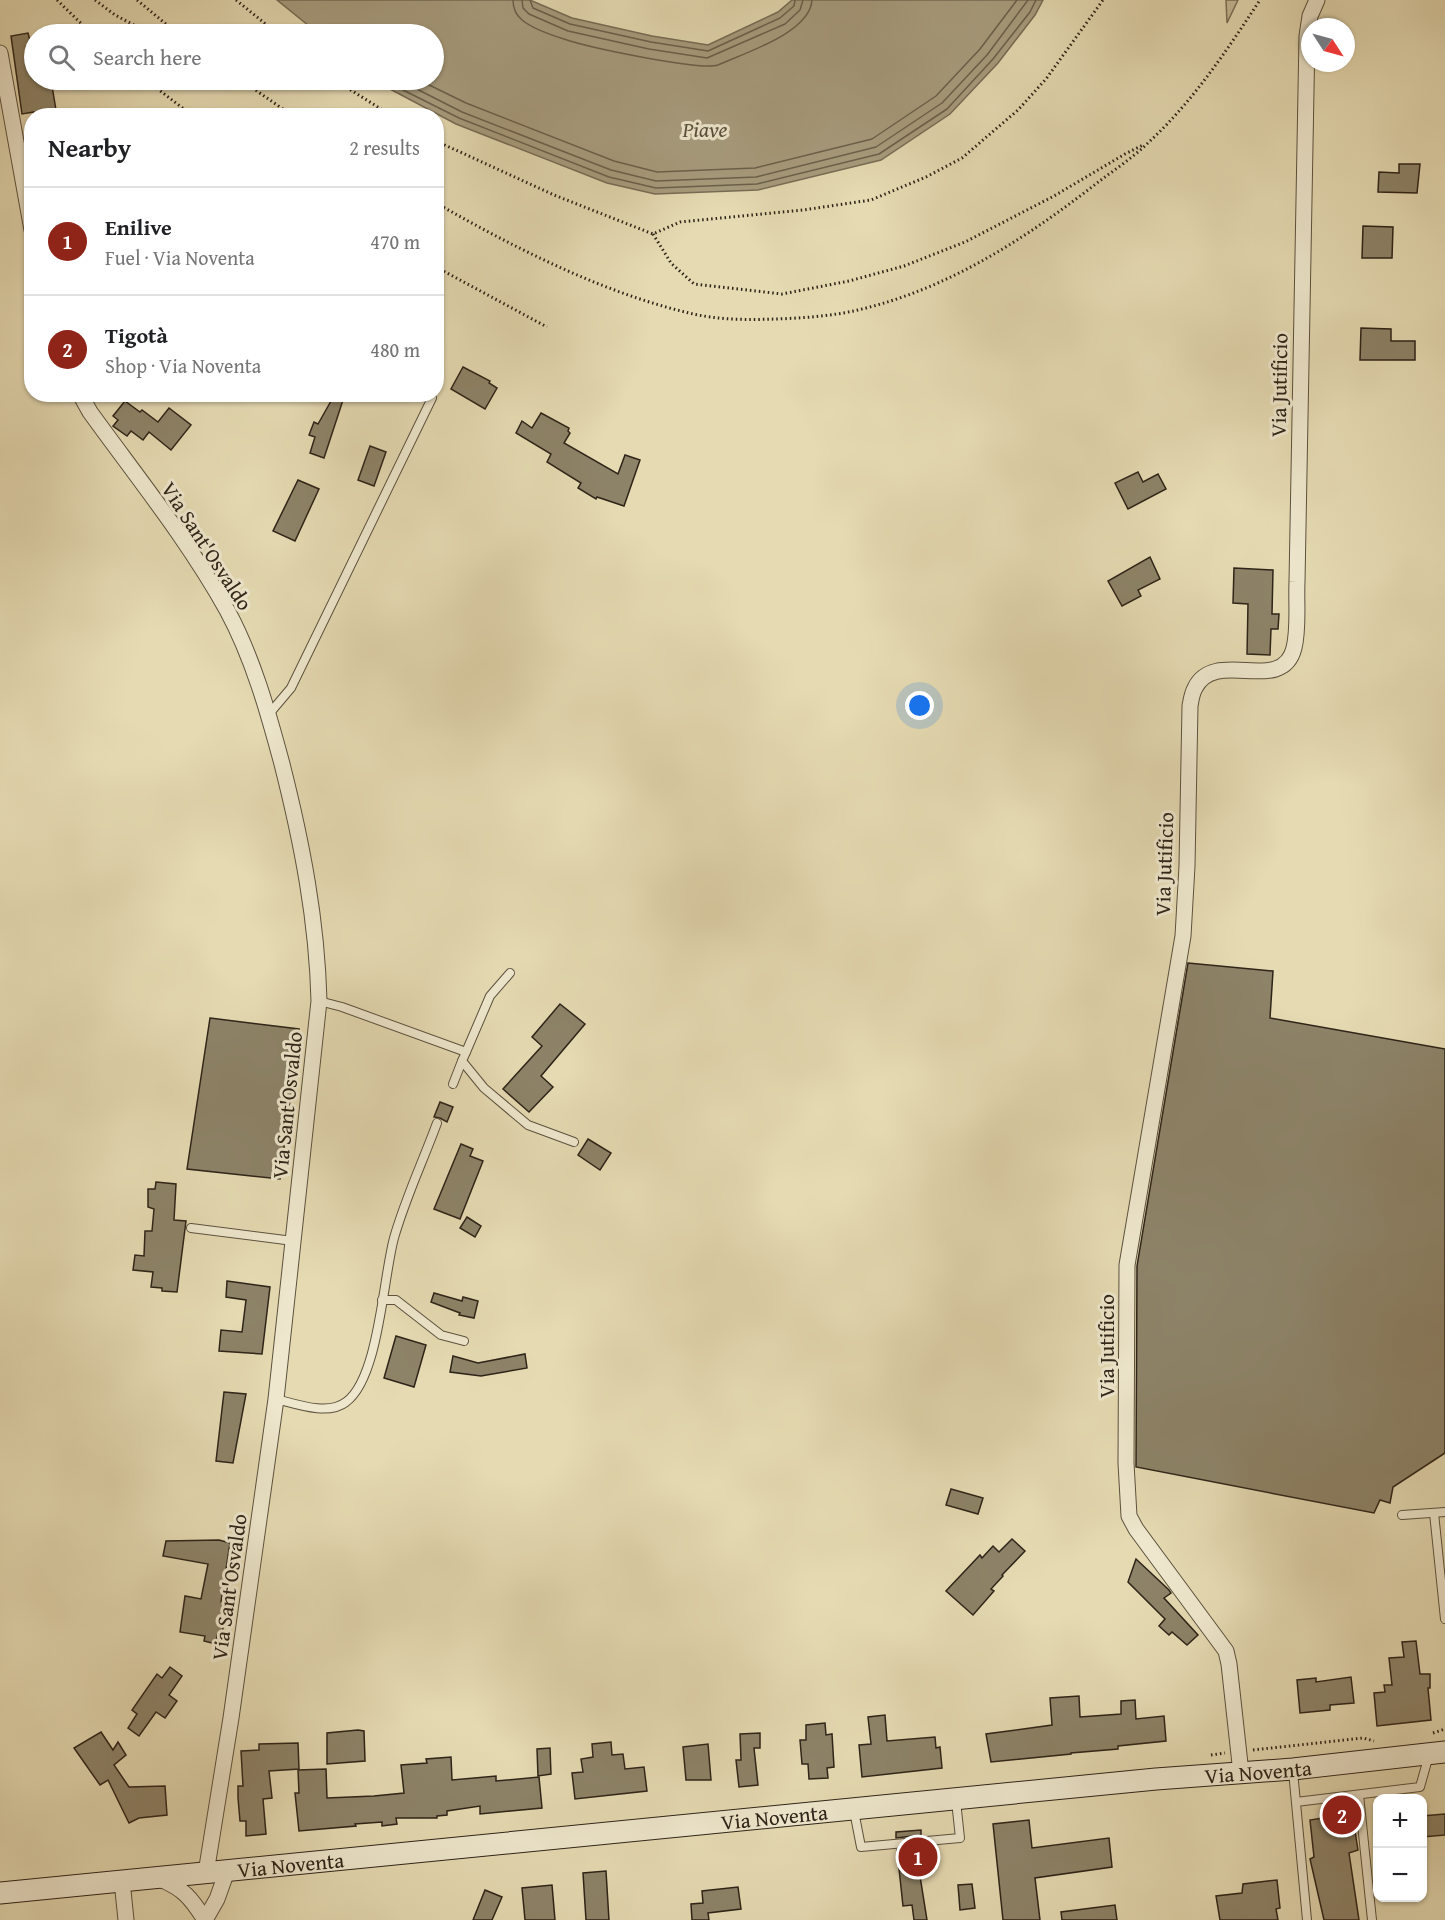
<!DOCTYPE html>
<html lang="en">
<head>
<meta charset="utf-8">
<style>
  body { margin:0; font-family:"Gentium Book Plus",serif; background:#f2f2f2; color:#202124 }
  .controls { position:absolute; right:18px; bottom:18px; display:grid; overflow:hidden; border-radius:12px; box-shadow:0 2px 4px #0004 }
  .controls button { width:54px; height:54px; display:grid; place-items:center; padding:0; border:0; border-bottom:2px solid #e0e0e0; background:#fff; color:#202124; font:30px sans-serif }
  .compass { position:absolute; left:1301px; top:18px; width:54px; height:54px; border-radius:50%; background:#fff; box-shadow:0 2px 4px #0004; rotate:126deg }
  .you { position:absolute; left:920px; top:706px; width:21px; height:21px; margin:-15px; border:4px solid #fff; border-radius:50%; background:#1a73e8; box-shadow:0 0 0 9px #1a73e833 }
  .badge { display:grid; place-items:center; width:39px; height:39px; border-radius:50%; background:#8f2418; color:#fff; font-size:20px; font-weight:700 }
  .pin { position:absolute; translate:-50% -50%; border:3px solid #fff; box-shadow:0 2px 6px #0006 }
  .list { margin:0; padding:0; list-style:none }
  h2 { display:flex; justify-content:space-between; align-items:center; height:78px; margin:0; padding:0 24px; font-size:26px }
  h2 small { font-size:20px; font-weight:400; color:#757577 }
  .list li { display:grid; grid-template-columns:39px 1fr auto; gap:18px; align-items:center; box-sizing:border-box; height:108px; padding:0 24px; border-top:2px solid #e0e0e0 }
  .list b { display:block; font-size:22px; white-space:nowrap }
  .list p { margin:0; font-size:20px; white-space:nowrap; color:#757577 }
  .list em { font-size:20px; font-style:normal; color:#757577 }
  .icon { flex:none; width:33px; height:33px; fill:none; stroke:currentColor; stroke-width:2; stroke-linecap:round; stroke-linejoin:round }
  .map { position:relative; flex:none; width:1445px; height:1920px; overflow:hidden }
  .search { position:absolute; background:#fff; box-shadow:0 2px 4px #0004; left:24px; top:24px; width:420px; height:66px; display:flex; align-items:center; gap:15px; box-sizing:border-box; padding:0 21px; border-radius:33px; color:#757577; font-size:22px }
  .panel { position:absolute; background:#fff; box-shadow:0 2px 4px #0004; left:24px; top:108px; width:420px; height:294px; border-radius:24px }
  .map>svg:first-child { display:block }
  .green { fill:#c6bb98; stroke:#7a7058; stroke-width:1.5 }
  .water { fill:#a79c7e; stroke:#776c55; stroke-width:1.5 }
  .lines { fill:none; stroke-linecap:round; stroke-linejoin:round }
  .shore { stroke:#6a604b; stroke-width:1.5 }
  .building { fill:#8d8368; stroke:#2e2418; stroke-width:1.5 }
  .service-casing { stroke:#5c523e; stroke-width:10 }
  .minor-casing { stroke:#5c523e; stroke-width:17 }
  .secondary-casing { stroke:#2e2418; stroke-width:23 }
  .path { stroke:#2e2418; stroke-width:3; stroke-dasharray:1.5 3; stroke-linecap:butt }
  .service { stroke:#eee7cd; stroke-width:8 }
  .minor { stroke:#eee7cd; stroke-width:15 }
  .secondary { stroke:#eee7cd; stroke-width:21 }
  .labels { text-anchor:middle; dominant-baseline:central; stroke-width:6; stroke-linejoin:round; paint-order:stroke }
  .street-label { font-size:21px; fill:#2e2418; stroke:#eee7cd }
  .water-label { font-size:22px; font-style:italic; fill:#584e3c; stroke:#eee7cd }
</style>
</head>
<body>
<div class="map">
<svg width="1445" height="1920" viewBox="0 0 1445 1920">
  <rect width="100%" height="100%" fill="#e5dab2"/>
  <filter id="stains"><feTurbulence type="fractalNoise" baseFrequency=".00333" numOctaves="4"/><feColorMatrix values="0 0 0 0 .2 0 0 0 0 .09 0 0 0 0 .02 0 0 0 .5 -.17"/></filter>
  <radialGradient id="worn" r=".72"><stop offset=".6" stop-color="#630" stop-opacity="0"/><stop offset="1" stop-color="#630" stop-opacity=".3"/></radialGradient>
  <path class="green" d="M1226,0H1238L1227,23Z"/>
  <path class="water" d="M277,0H530L572,18L652,36L708,45L778,12L792,0H1043L1035,15L998,63L950,114L881,160L758,190L655,194L607,183L456,124L373,80H434V34H319Z"/>
  <g class="lines">
    <g class="shore">
      <path d="M513,0C513,8 516,15 522,20C533,29 551,35 564,39C587,47 699,71 718,65C744,53 810,33 812,0"/>
      <path d="M522,0L523,8L529,14L568,31L649,49L707,58L785,24L800,10L803,0"/>
      <path d="M530,0L533,8L570,24L651,42L708,51L780,18L794,6L795,0"/>
      <path d="M383,80L459,118L609,177L656,188L757,184L879,154L947,109L993,59L1030,12L1036,0"/>
      <path d="M399,80L462,112L611,170L656,181L756,177L876,147L942,103L987,55L1028,0"/>
      <path d="M419,80L466,103L614,161L657,172L755,168L872,139L936,96L980,49L1017,0"/>
    </g>
  </g>
  <g class="building">
    <path d="M28,33L34,56V80H51L57,116H34V112L22,114L11,36Z"/>
    <path d="M1399,164H1420L1417,193L1378,192L1379,172L1399,173Z"/>
    <path d="M1363,226L1393,227L1392,258H1362Z"/>
    <path d="M1361,328L1391,329V341H1415V360H1360Z"/>
    <path d="M463,367L490,381L489,383L497,388L485,409L451,389Z"/>
    <path d="M335,394H345L324,458L310,453L315,437L309,435L314,422L318,424Z"/>
    <path d="M125,401L140,412L142,410L158,422L169,408L191,425L171,450L149,432L143,440L131,431L127,436L113,426L118,420L113,416Z"/>
    <path d="M541,413L569,428L568,431L570,433L564,443L618,474L625,455L640,460L624,506L597,497L596,499L578,488L581,483L547,462L551,454L516,433L522,421L532,428Z"/>
    <path d="M370,446L386,452L374,486L358,480Z"/>
    <path d="M1138,472L1143,482L1158,474L1166,489L1128,509L1115,483Z"/>
    <path d="M298,480L319,489L295,541L273,531Z"/>
    <path d="M1150,557L1160,579L1138,590L1141,596L1122,606L1108,581Z"/>
    <path d="M1234,568L1273,570L1272,614H1279L1278,629H1271L1270,655L1247,654L1248,604L1233,603Z"/>
    <path d="M1188,963L1273,971L1270,1018L1445,1049V1453L1393,1487L1390,1503L1380,1500L1374,1513L1136,1467L1137,1266Z"/>
    <path d="M560,1004L585,1024L541,1076L553,1087L529,1112L503,1089L542,1046L532,1037Z"/>
    <path d="M210,1018L299,1029L280,1179L187,1169Z"/>
    <path d="M440,1102L453,1107L447,1122L440,1118L434,1117Z"/>
    <path d="M588,1139L611,1153L600,1170L578,1155Z"/>
    <path d="M461,1144L473,1149L470,1156L483,1161L460,1219L434,1209Z"/>
    <path d="M156,1182L176,1184L174,1220L186,1221L177,1292L162,1291V1288L151,1287L153,1272L133,1270L135,1255L144,1256L145,1231H152L154,1209L148,1207V1189H155Z"/>
    <path d="M467,1217L481,1226L475,1237L460,1228Z"/>
    <path d="M227,1281L270,1287L262,1354L219,1351L221,1330L242,1332L246,1300L226,1297Z"/>
    <path d="M434,1293L462,1301L463,1297L478,1301L474,1318L459,1315L460,1313L431,1302Z"/>
    <path d="M396,1336L426,1345L414,1387L384,1378Z"/>
    <path d="M525,1354L527,1368L481,1376L450,1372L453,1356L478,1363Z"/>
    <path d="M224,1392L246,1394L233,1463L216,1461Z"/>
    <path d="M951,1489L983,1498L978,1514L946,1505Z"/>
    <path d="M1012,1539L1025,1551L1002,1575L1003,1576L991,1589L994,1591L973,1615L946,1591L980,1555L982,1558L993,1546L999,1552Z"/>
    <path d="M219,1540L230,1543L221,1602L227,1603L222,1634L217,1635L216,1644L204,1641L205,1636L180,1632L185,1596L201,1599L208,1564L163,1556L166,1541Z"/>
    <path d="M1136,1559L1169,1590L1171,1593L1164,1598L1198,1635L1187,1645L1172,1632L1169,1635L1159,1626L1165,1619L1128,1582Z"/>
    <path d="M1416,1641L1420,1674H1430V1688H1428L1431,1720L1377,1726L1374,1693L1385,1692L1384,1685H1392L1389,1658L1404,1657L1402,1642Z"/>
    <path d="M170,1667L182,1676L169,1695L177,1701L165,1718L156,1712L139,1736L128,1728L137,1714L132,1710L157,1674L162,1678Z"/>
    <path d="M1351,1677L1354,1703L1330,1705V1710L1300,1713L1297,1680L1316,1678V1682Z"/>
    <path d="M1079,1696L1080,1717L1121,1714V1701L1135,1700L1136,1719L1164,1716L1166,1741L1118,1746V1749L1071,1753V1754L991,1762L986,1734L1052,1725L1050,1698Z"/>
    <path d="M885,1715L887,1741L935,1737L936,1748L940,1747L942,1768L862,1777L859,1745L871,1744L868,1717Z"/>
    <path d="M825,1723L826,1735L832,1734L834,1767L827,1768L828,1778L809,1779L808,1764H802L800,1740H806V1725Z"/>
    <path d="M358,1730L364,1731L365,1761L327,1764V1733Z"/>
    <path d="M101,1732L113,1750L118,1742L126,1755L114,1765L129,1787L165,1786L167,1815L139,1818L129,1823L108,1780L100,1785L74,1748Z"/>
    <path d="M760,1733V1748H754L758,1785L739,1787L736,1760H741L740,1734Z"/>
    <path d="M611,1742L612,1755L623,1754L625,1769L644,1767L647,1791L575,1799L572,1773L583,1772L581,1759L593,1757L592,1744Z"/>
    <path d="M298,1743L299,1769L269,1771L272,1798L263,1799L266,1834L246,1836V1821H240L238,1798V1786H243L241,1751L259,1750V1744Z"/>
    <path d="M708,1744L711,1780H686L683,1747Z"/>
    <path d="M550,1748L551,1774L538,1776L537,1749Z"/>
    <path d="M451,1757L452,1780L496,1776V1781L539,1777L542,1808L480,1814V1806L447,1811V1815L437,1816V1818H396L397,1824L382,1826V1822L355,1824L356,1826L299,1831L295,1793H299L298,1770L326,1769L327,1798L374,1796L404,1793L401,1765L427,1763L426,1759Z"/>
    <path d="M1352,1813L1358,1850L1349,1853L1359,1920H1324L1310,1859L1314,1857L1310,1820Z"/>
    <path d="M1445,1814V1835L1422,1837V1816Z"/>
    <path d="M1029,1820L1032,1848L1109,1838L1112,1867L1035,1878L1040,1920H1003L993,1824Z"/>
    <path d="M921,1830V1835L896,1838V1832Z"/>
    <path d="M923,1847L925,1875L920,1876L927,1920H914L912,1905L903,1906L897,1850Z"/>
    <path d="M606,1871L609,1920H586L583,1873Z"/>
    <path d="M1277,1880L1280,1908L1276,1909L1278,1920H1220L1216,1896L1242,1893L1243,1884Z"/>
    <path d="M972,1884L975,1908L960,1910L958,1885Z"/>
    <path d="M552,1885L555,1920H525L522,1888Z"/>
    <path d="M738,1887L741,1909L708,1913L709,1920H692L691,1904L703,1903L702,1891Z"/>
    <path d="M485,1890L502,1897L492,1920H473Z"/>
    <path d="M1115,1905L1117,1920H1062L1061,1912Z"/>
  </g>
  <g class="lines">
    <defs>
      <g id="service">
        <path d="M269,714L291,688L432,398"/>
        <path d="M319,1001L342,1007L466,1052L490,996L510,973"/>
        <path d="M466,1052L462,1061L484,1088L528,1125L574,1142"/>
        <path d="M453,1084L462,1061"/>
        <path d="M191,1228L293,1241"/>
        <path d="M382,1300H396L441,1335L464,1341"/>
        <path d="M276,1399C296,1404 328,1416 346,1402C379,1378 383,1278 394,1238C405,1199 423,1161 437,1123"/>
        <path d="M1434,1513L1445,1619"/>
        <path d="M1402,1515L1445,1512"/>
        <path d="M1293,1771L1307,1920"/>
        <path d="M1359,1795L1372,1920"/>
        <path d="M1296,1802L1420,1787L1429,1755"/>
        <path d="M854,1811L861,1847L960,1838L956,1801"/>
      </g>
      <g id="minor">
        <path d="M0,53L32,230"/>
        <path d="M80,394L90,412C137,477 188,540 227,610C253,658 268,712 282,764C302,843 317,920 319,1001L276,1399L231,1718L206,1873"/>
        <path d="M1241,1773L1229,1664L1226,1651L1136,1529L1129,1516L1126,1463L1127,1265L1183,936L1187,866L1190,706C1191,700 1192,693 1195,688C1215,647 1282,696 1294,648C1299,628 1296,603 1297,582L1307,36L1310,16L1317,0"/>
        <path d="M160,1879C184,1889 191,1898 205,1920"/>
        <path d="M122,1881L126,1920"/>
        <path d="M205,1920L217,1899L227,1871"/>
      </g>
      <g id="secondary">
        <path id="s1" d="M0,1893L1156,1779L1293,1769L1445,1752"/>
      </g>
    </defs>
    <use href="#service" class="service-casing"/>
    <use href="#minor" class="minor-casing"/>
    <use href="#secondary" class="secondary-casing"/>
    <g class="path">
      <path d="M57,0L92,34"/>
      <path d="M95,0L115,15L151,34"/>
      <path d="M137,0L178,34"/>
      <path d="M236,0L278,34"/>
      <path d="M146,80L193,116"/>
      <path d="M241,80L293,116"/>
      <path d="M335,80L392,116"/>
      <path d="M436,141L554,195L653,234L680,222L803,210L871,200L926,177L962,158L1018,110L1046,79L1103,0"/>
      <path d="M436,203C515,248 601,292 689,313C717,320 748,320 776,319C804,318 832,316 858,310C948,289 1025,239 1097,183C1114,170 1134,157 1150,141C1194,100 1227,50 1260,0"/>
      <path d="M653,234L671,263L694,284L782,294L849,281L904,266L965,242L1054,196L1125,154L1143,145"/>
      <path d="M436,267L547,327"/>
      <path d="M1433,1733L1445,1729"/>
      <path d="M1253,1750L1363,1738L1374,1741"/>
      <path d="M1211,1755L1225,1753"/>
    </g>
    <use href="#service" class="service"/>
    <use href="#minor" class="minor"/>
    <use href="#secondary" class="secondary"/>
  </g>
  <g class="labels">
    <g class="street-label">
      <text transform="translate(1279 385) rotate(-89)">Via Jutificio</text>
      <text transform="translate(207 546) rotate(57)">Via Sant'Osvaldo</text>
      <text transform="translate(1164 864) rotate(-88)">Via Jutificio</text>
      <text transform="translate(287 1105) rotate(-84)">Via Sant'Osvaldo</text>
      <text transform="translate(1106 1346) rotate(-90)">Via Jutificio</text>
      <text transform="translate(229 1587) rotate(-82)">Via Sant'Osvaldo</text>
      <text stroke="none"><textPath href="#s1" startOffset="1264">Via Noventa</textPath></text>
      <text stroke="none"><textPath href="#s1" startOffset="778">Via Noventa</textPath></text>
      <text stroke="none"><textPath href="#s1" startOffset="292">Via Noventa</textPath></text>
    </g>
    <g class="water-label">
      <text x="705" y="129">Piave</text>
    </g>
  </g>
  <rect width="100%" height="100%" filter="url(#stains)"/>
  <rect width="100%" height="100%" fill="url(#worn)"/>
</svg>
<div class="controls">
<button>+</button>
<button>−</button>
</div>
<svg class="compass" viewBox="-18 -18 36 36"><path d="M0-13l5 13h-10z" fill="#e53935"/><path d="M0 13l5-13h-10z" fill="#757577"/></svg>
<div class="you"></div>
<div class="pin badge" style="left:918px;top:1857px">1</div>
<div class="pin badge" style="left:1342px;top:1815px">2</div>
<div class="search"><svg class="icon" aria-label="search" viewBox="0 0 24 24"><circle cx="10" cy="10" r="6"/><path d="M15 15l6 6"/></svg>Search here</div>
<section class="panel">
<h2>Nearby<small>2 results</small></h2>
<ul class="list">
<li><span class="badge">1</span><div><b>Enilive</b><p>Fuel · Via Noventa</p></div><em>470 m</em></li>
<li><span class="badge">2</span><div><b>Tigotà</b><p>Shop · Via Noventa</p></div><em>480 m</em></li>
</ul>
</section>
</div>
</body>
</html>
